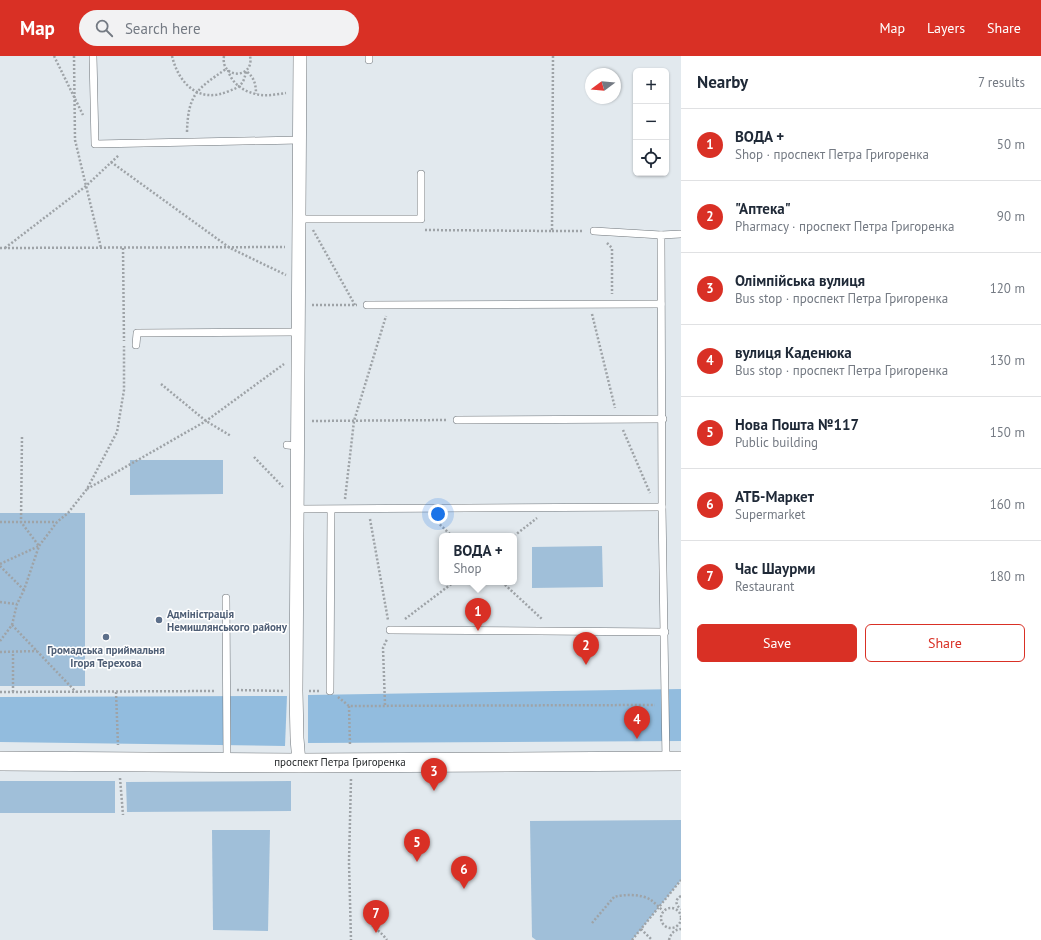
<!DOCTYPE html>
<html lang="en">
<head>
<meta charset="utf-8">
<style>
  body { margin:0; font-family:"PT Sans",sans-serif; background:#f2f2f3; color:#1f2937 }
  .controls { position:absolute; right:12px; top:12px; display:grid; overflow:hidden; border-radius:6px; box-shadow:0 1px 3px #0004 }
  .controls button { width:36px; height:36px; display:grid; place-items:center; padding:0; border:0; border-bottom:1px solid #e0e1e3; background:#fff; color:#1f2937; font:20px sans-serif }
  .compass { position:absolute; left:585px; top:12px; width:36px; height:36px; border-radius:50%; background:#fff; box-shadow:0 1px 3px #0004; rotate:254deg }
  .you { position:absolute; left:438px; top:458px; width:14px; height:14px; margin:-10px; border:3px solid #fff; border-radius:50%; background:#1a73e8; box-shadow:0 0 0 6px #1a73e833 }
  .badge { display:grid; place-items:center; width:26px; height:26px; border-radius:50%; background:#d93025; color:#fff; font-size:13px; font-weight:700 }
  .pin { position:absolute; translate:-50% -33px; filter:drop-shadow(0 1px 2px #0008) }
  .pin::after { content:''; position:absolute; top:21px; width:14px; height:12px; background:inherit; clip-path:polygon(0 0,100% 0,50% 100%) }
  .popup { position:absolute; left:439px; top:477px; width:78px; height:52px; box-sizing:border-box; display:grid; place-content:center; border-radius:6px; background:#fff; filter:drop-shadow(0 1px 3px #0005); font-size:13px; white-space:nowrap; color:#747a83 }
  .popup b { font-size:15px; color:#1f2937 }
  .popup::after { content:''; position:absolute; left:50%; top:100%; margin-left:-8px; border:8px solid transparent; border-top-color:#fff }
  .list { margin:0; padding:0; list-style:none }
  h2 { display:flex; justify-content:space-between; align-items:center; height:52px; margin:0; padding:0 16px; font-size:17px }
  h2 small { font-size:13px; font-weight:400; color:#747a83 }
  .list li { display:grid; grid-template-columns:26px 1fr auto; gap:12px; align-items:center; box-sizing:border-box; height:72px; padding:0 16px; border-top:1px solid #e0e1e3 }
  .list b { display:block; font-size:15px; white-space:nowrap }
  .list p { margin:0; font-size:13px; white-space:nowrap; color:#747a83 }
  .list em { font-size:13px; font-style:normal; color:#747a83 }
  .actions { display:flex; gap:8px; padding:12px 16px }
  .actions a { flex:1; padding:9px 0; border:1px solid #d93025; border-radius:6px; text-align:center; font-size:14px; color:#d93025 }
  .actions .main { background:#d93025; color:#fff }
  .icon { flex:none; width:22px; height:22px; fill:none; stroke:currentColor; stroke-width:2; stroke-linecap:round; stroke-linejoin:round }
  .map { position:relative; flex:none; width:681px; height:884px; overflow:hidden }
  header { display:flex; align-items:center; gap:24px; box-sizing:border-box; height:56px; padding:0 20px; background:#d93025; color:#fff }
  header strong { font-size:19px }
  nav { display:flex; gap:22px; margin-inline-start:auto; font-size:14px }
  .search { width:280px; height:36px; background:#f2f2f3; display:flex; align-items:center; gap:10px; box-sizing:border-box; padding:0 14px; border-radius:22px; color:#747a83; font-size:15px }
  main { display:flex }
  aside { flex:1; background:#fff }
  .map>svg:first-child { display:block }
  .green { fill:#a0bfd9 }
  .forest { fill:#92bcde }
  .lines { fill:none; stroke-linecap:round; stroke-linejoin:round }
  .service-casing { stroke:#6e7479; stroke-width:8 }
  .minor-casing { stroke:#6e7479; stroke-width:14 }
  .secondary-casing { stroke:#6e7479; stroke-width:20 }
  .path { stroke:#9ea3a7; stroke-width:2.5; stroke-dasharray:2 2; stroke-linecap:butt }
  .service { stroke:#fff; stroke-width:7 }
  .minor { stroke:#fff; stroke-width:13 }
  .secondary { stroke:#fff; stroke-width:19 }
  .service-dot { fill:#5c6f8a; stroke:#fff; stroke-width:1.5 }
  .labels { text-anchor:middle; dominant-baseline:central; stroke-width:3; stroke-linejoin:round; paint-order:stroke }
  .service-label { font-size:11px; font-weight:bold; fill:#4e5e75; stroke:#fff; text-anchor:start }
  .street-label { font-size:11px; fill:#272a2c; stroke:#fff }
</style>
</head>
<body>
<header>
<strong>Map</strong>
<div class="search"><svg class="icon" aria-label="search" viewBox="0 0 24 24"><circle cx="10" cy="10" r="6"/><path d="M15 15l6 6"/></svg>Search here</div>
<nav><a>Map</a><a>Layers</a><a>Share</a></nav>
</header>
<main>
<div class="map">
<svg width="681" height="884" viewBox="0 0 681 884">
  <rect width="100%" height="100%" fill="#e2e9ee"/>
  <g class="green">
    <path d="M130,404H223V438L130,439Z"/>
    <rect x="0" y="457" width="85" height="173"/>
    <path d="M602,490L603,531L532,532V491Z"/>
    <rect x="0" y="725" width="115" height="32"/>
    <path d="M291,725V755L127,756L126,726Z"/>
    <path d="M681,764V824L632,884H536L532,881L530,765Z"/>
    <path d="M212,774H270L268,875L213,874Z"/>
  </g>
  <g class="forest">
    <path d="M681,633V685L308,687V639Z"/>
    <path d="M287,640L285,690L0,686V641Z"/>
  </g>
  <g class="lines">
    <defs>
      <g id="service">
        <path d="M93,0L95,88L299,84"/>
        <path d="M369,0V4"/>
        <path d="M299,163H421V118"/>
        <path d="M594,175L661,179"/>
        <path d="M367,249L661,248"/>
        <path d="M136,289L137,277L298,276"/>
        <path d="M457,364L663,363"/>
        <path d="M287,389L298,390"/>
        <path d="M297,453L662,451"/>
        <path d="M226,542L227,706"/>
        <path d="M390,574L665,576"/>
        <path d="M330,635L331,454"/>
        <path d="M666,705L662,451L661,179L681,178"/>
      </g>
      <path id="minor" d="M299,707L297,682L296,635L300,0"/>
      <path id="secondary" d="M0,705L299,707L681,705"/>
    </defs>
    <use href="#service" class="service-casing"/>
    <use href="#minor" class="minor-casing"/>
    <use href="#secondary" class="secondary-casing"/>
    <g class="path">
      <path d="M54,0L83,59"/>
      <path d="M74,0L75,84L101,192"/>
      <path d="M172,0C179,29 200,48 229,35C241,31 244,27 246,15C254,21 256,28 256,38"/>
      <path d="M224,0C220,24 255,23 250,0"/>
      <path d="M228,14C232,29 246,37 261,39C269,40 278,38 286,37"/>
      <path d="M187,76C188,38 197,33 226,13"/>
      <path d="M111,106L230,192L286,219"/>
      <path d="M313,174L355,249"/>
      <path d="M425,174L552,175L553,0"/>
      <path d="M552,175H583"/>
      <path d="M607,187L612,192V238"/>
      <path d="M0,192L285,191"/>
      <path d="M5,192L86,130L119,99"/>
      <path d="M123,192L124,285"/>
      <path d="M312,249H357"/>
      <path d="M592,258L615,352"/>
      <path d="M161,328L206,365L231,380"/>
      <path d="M312,365L447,364"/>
      <path d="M623,374L650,437"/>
      <path d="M254,401L283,431"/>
      <path d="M87,433L206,365L284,308"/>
      <path d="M345,443L354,365L386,260"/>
      <path d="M370,463L388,564"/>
      <path d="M434,463L452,480"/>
      <path d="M0,466H56"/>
      <path d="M514,480L537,462"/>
      <path d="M0,508L39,490L21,466L22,380"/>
      <path d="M0,510L24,534"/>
      <path d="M502,526L543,564"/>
      <path d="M0,546L17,548"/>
      <path d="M405,563L454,526"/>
      <path d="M12,569L17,548L24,534L39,490L57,466L68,457L87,433L117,376L124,334V290"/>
      <path d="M0,585L12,569L76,636"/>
      <path d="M0,596L37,595"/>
      <path d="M237,634L284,635"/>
      <path d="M309,635H320"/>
      <path d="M0,636L216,635"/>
      <path d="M13,636V596"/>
      <path d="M116,636L118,689"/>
      <path d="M338,641L349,650L655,649"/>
      <path d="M385,649L383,592L387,583"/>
      <path d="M349,650L350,690"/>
      <path d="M120,722L123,759"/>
      <path d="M351,723L349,806L351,884"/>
      <path d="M681,840C675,843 675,849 681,853"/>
      <circle cx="671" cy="862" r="10"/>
      <path d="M592,867L614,841C624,838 642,838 651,844C655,847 659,851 663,855"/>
      <path d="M372,869L383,879L387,884"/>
      <path d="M641,873L652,884"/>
      <path d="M632,884L681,824"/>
      <path d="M669,884C671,877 674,874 681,873"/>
    </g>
    <use href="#service" class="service"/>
    <use href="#minor" class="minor"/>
    <use href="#secondary" class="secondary"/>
  </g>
  <g class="service-dot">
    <circle cx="159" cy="564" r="4"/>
    <circle cx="106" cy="581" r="4"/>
  </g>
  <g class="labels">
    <g class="service-label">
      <text x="167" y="558">Адміністрація<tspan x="167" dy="13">Немишлянського району</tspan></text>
      <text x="106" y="594" text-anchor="middle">Громадська приймальня<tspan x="106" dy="13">Ігоря Терехова</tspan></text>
    </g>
    <g class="street-label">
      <text x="340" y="706">проспект Петра Григоренка</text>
    </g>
  </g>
</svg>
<div class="controls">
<button>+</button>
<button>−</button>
<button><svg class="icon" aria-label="locate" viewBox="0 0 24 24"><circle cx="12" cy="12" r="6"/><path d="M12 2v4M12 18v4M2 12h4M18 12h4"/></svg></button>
</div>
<svg class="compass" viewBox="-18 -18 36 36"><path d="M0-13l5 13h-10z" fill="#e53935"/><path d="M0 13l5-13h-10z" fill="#747a83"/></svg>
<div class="you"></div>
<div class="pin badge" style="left:478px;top:575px">1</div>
<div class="popup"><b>ВОДА +</b>Shop</div>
<div class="pin badge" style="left:586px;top:609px">2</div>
<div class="pin badge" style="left:434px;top:735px">3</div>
<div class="pin badge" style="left:637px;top:683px">4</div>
<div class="pin badge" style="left:417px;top:806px">5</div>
<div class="pin badge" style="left:464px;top:833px">6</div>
<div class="pin badge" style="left:376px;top:877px">7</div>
</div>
<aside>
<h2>Nearby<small>7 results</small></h2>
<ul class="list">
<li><span class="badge">1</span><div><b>ВОДА +</b><p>Shop · проспект Петра Григоренка</p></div><em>50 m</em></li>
<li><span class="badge">2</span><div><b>&quot;Аптека&quot;</b><p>Pharmacy · проспект Петра Григоренка</p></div><em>90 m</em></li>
<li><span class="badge">3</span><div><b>Олімпійська вулиця</b><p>Bus stop · проспект Петра Григоренка</p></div><em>120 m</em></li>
<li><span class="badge">4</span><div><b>вулиця Каденюка</b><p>Bus stop · проспект Петра Григоренка</p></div><em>130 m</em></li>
<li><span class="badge">5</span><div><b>Нова Пошта №117</b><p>Public building</p></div><em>150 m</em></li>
<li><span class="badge">6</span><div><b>АТБ-Маркет</b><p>Supermarket</p></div><em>160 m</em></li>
<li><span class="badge">7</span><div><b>Час Шаурми</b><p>Restaurant</p></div><em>180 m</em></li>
</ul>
<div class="actions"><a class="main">Save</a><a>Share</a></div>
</aside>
</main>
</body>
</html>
